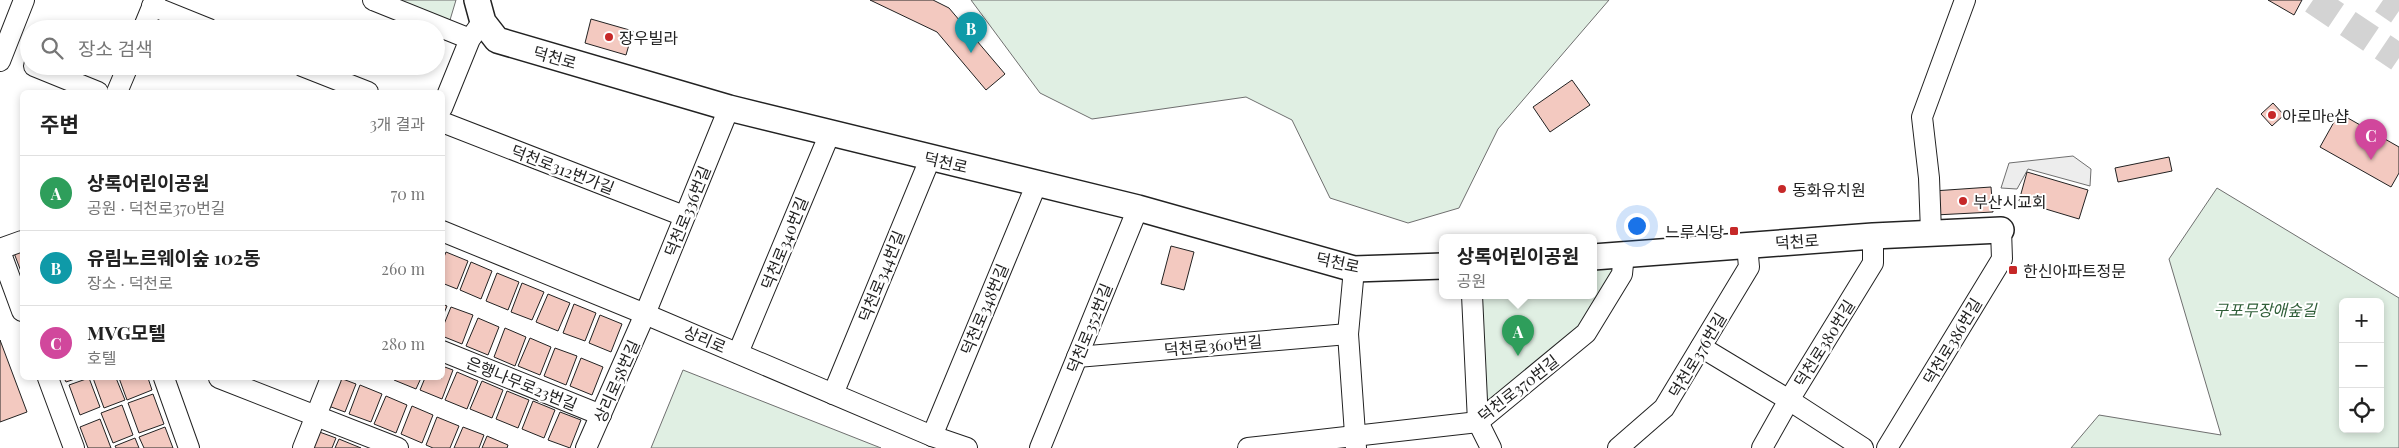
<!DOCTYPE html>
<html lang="ko">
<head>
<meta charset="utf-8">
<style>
  body { margin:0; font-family:"Playfair Display","Noto Sans KR",serif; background:#f2f2f2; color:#222 }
  .controls { position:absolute; right:15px; bottom:15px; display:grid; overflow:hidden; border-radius:8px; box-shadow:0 2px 8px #0003 }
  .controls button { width:45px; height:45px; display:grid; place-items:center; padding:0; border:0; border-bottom:1px solid #e0e0e0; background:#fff; color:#222; font:25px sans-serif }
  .you { position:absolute; left:1636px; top:225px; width:18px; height:18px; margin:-12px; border:4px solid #fff; border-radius:50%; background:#1a73e8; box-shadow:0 0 0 8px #1a73e833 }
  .badge { display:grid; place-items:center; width:32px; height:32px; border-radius:50%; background:#c62828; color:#fff; font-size:16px; font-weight:700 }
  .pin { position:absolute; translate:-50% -41px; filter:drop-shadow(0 1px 2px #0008) }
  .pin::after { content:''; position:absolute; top:26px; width:18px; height:15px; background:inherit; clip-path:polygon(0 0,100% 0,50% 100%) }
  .popup { position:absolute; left:1439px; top:234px; width:158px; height:65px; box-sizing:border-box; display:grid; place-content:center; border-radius:8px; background:#fff; filter:drop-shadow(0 1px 4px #0005); font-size:16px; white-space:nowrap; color:#767676 }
  .popup b { font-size:19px; color:#222 }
  .popup::after { content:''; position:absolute; left:50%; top:100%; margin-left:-10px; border:10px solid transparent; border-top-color:#fff }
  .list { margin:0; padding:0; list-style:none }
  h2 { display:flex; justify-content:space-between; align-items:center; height:65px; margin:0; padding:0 20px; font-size:21px }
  h2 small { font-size:16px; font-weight:400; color:#767676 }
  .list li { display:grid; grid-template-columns:32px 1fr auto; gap:15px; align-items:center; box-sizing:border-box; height:75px; padding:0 20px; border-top:1px solid #e0e0e0 }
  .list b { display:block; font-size:19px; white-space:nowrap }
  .list p { margin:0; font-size:16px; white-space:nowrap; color:#767676 }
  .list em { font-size:16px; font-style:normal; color:#767676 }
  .icon { flex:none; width:28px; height:28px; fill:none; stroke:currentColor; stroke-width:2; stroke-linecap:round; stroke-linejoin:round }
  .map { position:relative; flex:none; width:2399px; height:448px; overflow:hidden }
  .search { position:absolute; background:#fff; box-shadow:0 2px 8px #0003; left:20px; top:20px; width:425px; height:55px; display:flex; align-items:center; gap:12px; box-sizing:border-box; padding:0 18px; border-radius:28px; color:#767676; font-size:19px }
  .panel { position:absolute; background:#fff; box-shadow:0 2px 8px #0003; left:20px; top:90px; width:425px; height:290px; border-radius:8px }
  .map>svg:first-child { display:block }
  .green { fill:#e0efe3; stroke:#6f6f6f; fill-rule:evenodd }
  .parking { fill:#ededed; stroke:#6f6f6f }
  .building { fill:#f3c9c0; stroke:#222 }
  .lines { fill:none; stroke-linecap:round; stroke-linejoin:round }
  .highway-tunnel { stroke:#d3d3d3; stroke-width:28; stroke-dasharray:28 14; stroke-linecap:butt }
  .minor-casing { stroke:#222; stroke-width:22 }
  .major-casing { stroke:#222; stroke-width:28 }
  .minor { stroke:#fff; stroke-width:20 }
  .major { stroke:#fff; stroke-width:25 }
  .poi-dot { fill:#c62828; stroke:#fff; stroke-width:2 }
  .labels { text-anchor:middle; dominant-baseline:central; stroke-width:4; stroke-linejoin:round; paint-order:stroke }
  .poi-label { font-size:16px; fill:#222; stroke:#fff; text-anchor:start }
  .street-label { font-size:16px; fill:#222; stroke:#fff }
  .park-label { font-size:16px; font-style:italic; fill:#2f5e38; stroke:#fff }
</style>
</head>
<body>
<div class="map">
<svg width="2399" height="448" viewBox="0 0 2399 448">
  <rect width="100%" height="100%" fill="#fff"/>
  <g class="green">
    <path d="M384,0H456L450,20Z"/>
    <path d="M971,0H1609L1498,129L1459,208L1408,223L1330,198L1292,120L1246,97L1092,119L1040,93Z"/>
    <path d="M2217,188L2399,298V448H2071L2099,415L2221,435L2169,259ZM2343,302H2380V429H2343Z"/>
    <path d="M1618,259L1583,332L1484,415L1477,295H1593V261Z"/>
    <path d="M683,370L881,448H651Z"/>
  </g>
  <path class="parking" d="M2073,156L2091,169L2090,186L2028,169L2017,189L2001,188L2009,163Z"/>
  <g class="building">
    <path d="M870,0H933L949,8L1005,74L986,90L937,32Z"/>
    <path d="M2268,0H2302L2294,15Z"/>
    <path d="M591,19L633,31L626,55L585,43Z"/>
    <path d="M1572,80L1590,105L1550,132L1533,107Z"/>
    <path d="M2273,103L2284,115L2272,126L2261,114Z"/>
    <path d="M2339,113L2399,147V173L2391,187L2320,147Z"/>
    <path d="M2169,157L2172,171L2118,182L2115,168Z"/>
    <path d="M2027,172L2088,190L2079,219L2019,201Z"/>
    <path d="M1991,187L1993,212L1935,215L1933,191Z"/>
    <path d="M1171,246L1194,252L1184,290L1161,284Z"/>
    <path d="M22,249V274L14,253Z"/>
    <path d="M446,252L468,261L457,289L442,283V262Z"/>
    <path d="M471,262L492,271L481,299L460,290Z"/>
    <path d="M497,273L519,282L508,310L486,301Z"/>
    <path d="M522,283L544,292L532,320L511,312Z"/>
    <path d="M548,294L570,303L558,331L536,322Z"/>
    <path d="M442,304L447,306L442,318Z"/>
    <path d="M574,304L596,313L585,341L563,333Z"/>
    <path d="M451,307L473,315L462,344L442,336V329Z"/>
    <path d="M600,315L622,324L611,352L589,343Z"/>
    <path d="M478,318L499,327L488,355L466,346Z"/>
    <path d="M505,328L526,337L515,366L494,357Z"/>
    <path d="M530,338L551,347L540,375L518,366Z"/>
    <path d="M0,340L27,412L0,422Z"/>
    <path d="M555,348L577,356L566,385L544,376Z"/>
    <path d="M581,358L603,367L592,395L570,386Z"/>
    <path d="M442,366L453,370L442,399L420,390L425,378H442Z"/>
    <path d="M457,372L478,381L467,409L445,400Z"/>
    <path d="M64,378H78L66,382Z"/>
    <path d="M89,378L100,407L80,415L69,385Z"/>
    <path d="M93,378H116L125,400L104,408Z"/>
    <path d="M119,378H148L152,390L127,400Z"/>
    <path d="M340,378L356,384L345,412L323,404Z"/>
    <path d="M396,378H421L416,389L394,380Z"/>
    <path d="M482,381L503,390L492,418L470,409Z"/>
    <path d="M360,385L382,394L371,422L349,414Z"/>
    <path d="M507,391L529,400L518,428L496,419Z"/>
    <path d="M153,394L164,424L139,433L128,403Z"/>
    <path d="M386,396L407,405L396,433L374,424Z"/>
    <path d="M533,401L555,410L544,438L522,429Z"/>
    <path d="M122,405L133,435L113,443L101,413Z"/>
    <path d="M412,406L433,415L422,443L401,434Z"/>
    <path d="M560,412L581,420L570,448L548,440Z"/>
    <path d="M437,417L459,426L450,448H433L426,445Z"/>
    <path d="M100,419L111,448H88L80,427Z"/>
    <path d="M165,427L173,448H144L139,437Z"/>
    <path d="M463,427L484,435L479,448H454Z"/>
    <path d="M314,430L336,438L332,448H307Z"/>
    <path d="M487,436L508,445L507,448H482Z"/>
    <path d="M135,438L139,448H116L115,446Z"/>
    <path d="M339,439L361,448H335Z"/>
  </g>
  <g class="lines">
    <g class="highway-tunnel">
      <path d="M2313,0L2399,58"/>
      <path d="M2383,0L2399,11"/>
    </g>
    <defs>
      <g id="minor">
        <path d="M373,0L470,39"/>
        <path d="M152,6L209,29"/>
        <path d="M143,29L155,0"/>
        <path d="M0,61L24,0"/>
        <path d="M34,66L98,92"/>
        <path d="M302,66L368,92"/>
        <path d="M117,92L128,66"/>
        <path d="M442,108L470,39L478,28"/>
        <path d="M442,122L684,216"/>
        <path d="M442,231L645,314L932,436L967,448"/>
        <path d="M1931,232L1929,178L1922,117L1965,0"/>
        <path d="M0,249L22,241"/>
        <path d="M0,251L22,311"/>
        <path d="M1354,269L1348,334L1356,448"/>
        <path d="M1472,295L1478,422L1491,448"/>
        <path d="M1701,347L1789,400L1863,448"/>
        <path d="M442,351L601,415"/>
        <path d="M738,353L830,133"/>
        <path d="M1077,357L1348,334"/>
        <path d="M48,378L74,448"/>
        <path d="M164,378L189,448"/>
        <path d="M219,378L398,448"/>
        <path d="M833,394L930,159"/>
        <path d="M932,436L1037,183"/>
        <path d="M303,448L331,378"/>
        <path d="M586,448L645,314L729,108"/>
        <path d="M1040,448L1138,208"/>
        <path d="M1248,448L1478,422L1586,333L1622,274L1624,254"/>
        <path d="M1618,448L1664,408L1749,267L1747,245"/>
        <path d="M1762,448L1789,400L1873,263V236"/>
        <path d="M1887,448L2002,259L2001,230"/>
      </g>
      <g id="major">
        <path d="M477,0L483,22L497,40L729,108L1138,208L1354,269L1443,266"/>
        <path d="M1593,257L1873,236L2001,230"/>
      </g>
    </defs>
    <use href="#minor" class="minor-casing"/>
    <use href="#major" class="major-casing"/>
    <use href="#minor" class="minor"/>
    <use href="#major" class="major"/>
  </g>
  <g class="poi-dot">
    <circle cx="609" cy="37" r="5"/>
    <circle cx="2272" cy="115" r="5"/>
    <circle cx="1782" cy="189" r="5"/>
    <circle cx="1963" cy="201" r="5"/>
    <rect x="1729" y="226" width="10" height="10" rx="2.5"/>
    <rect x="2008" y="265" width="10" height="10" rx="2.5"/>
  </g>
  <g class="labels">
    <g class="poi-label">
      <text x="619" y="37">장우빌라</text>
      <text x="2282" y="115">아로마e샵</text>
      <text x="1792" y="189">동화유치원</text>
      <text x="1973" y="201">부산시교회</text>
      <text x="1724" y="231" text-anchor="end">느루식당</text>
      <text x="2023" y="270">한신아파트정문</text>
    </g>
    <g class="street-label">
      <text transform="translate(555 57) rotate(16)">덕천로</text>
      <text transform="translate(946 162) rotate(13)">덕천로</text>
      <text transform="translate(563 169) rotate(21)">덕천로312번가길</text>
      <text transform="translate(687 211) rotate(-68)">덕천로336번길</text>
      <text transform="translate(1797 241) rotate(-4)">덕천로</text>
      <text transform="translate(784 243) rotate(-68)">덕천로340번길</text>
      <text transform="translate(1338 262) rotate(12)">덕천로</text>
      <text transform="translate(881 276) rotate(-68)">덕천로344번길</text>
      <text transform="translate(984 309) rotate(-67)">덕천로348번길</text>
      <text transform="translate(1089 328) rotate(-68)">덕천로352번길</text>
      <text transform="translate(705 339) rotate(23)">상리로</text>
      <text transform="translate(1952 341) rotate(-59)">덕천로386번길</text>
      <text transform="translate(1824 343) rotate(-58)">덕천로380번길</text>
      <text transform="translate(1213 345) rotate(-5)">덕천로360번길</text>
      <text transform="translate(1697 355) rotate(-59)">덕천로376번길</text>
      <text transform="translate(616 381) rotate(-66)">상리로58번길</text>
      <text transform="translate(522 383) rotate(22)">은행나무로23번길</text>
      <text transform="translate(1518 388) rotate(-38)">덕천로370번길</text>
    </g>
    <g class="park-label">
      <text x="2265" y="309">구포무장애숲길</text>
    </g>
  </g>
</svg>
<div class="controls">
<button>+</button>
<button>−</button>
<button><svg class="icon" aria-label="locate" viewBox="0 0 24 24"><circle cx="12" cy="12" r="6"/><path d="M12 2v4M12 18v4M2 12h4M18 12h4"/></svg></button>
</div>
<div class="you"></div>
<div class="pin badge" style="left:1518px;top:356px;background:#2e9e5b">A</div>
<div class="popup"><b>상록어린이공원</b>공원</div>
<div class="pin badge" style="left:971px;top:53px;background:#0f9aa8">B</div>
<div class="pin badge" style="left:2371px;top:160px;background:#d1479c">C</div>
<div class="search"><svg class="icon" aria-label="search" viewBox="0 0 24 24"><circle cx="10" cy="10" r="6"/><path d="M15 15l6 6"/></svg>장소 검색</div>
<section class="panel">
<h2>주변<small>3개 결과</small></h2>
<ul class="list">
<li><span class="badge" style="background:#2e9e5b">A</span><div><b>상록어린이공원</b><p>공원 · 덕천로370번길</p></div><em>70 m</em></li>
<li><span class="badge" style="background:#0f9aa8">B</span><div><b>유림노르웨이숲 102동</b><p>장소 · 덕천로</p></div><em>260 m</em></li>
<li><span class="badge" style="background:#d1479c">C</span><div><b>MVG모텔</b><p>호텔</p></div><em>280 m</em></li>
</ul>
</section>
</div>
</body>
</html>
